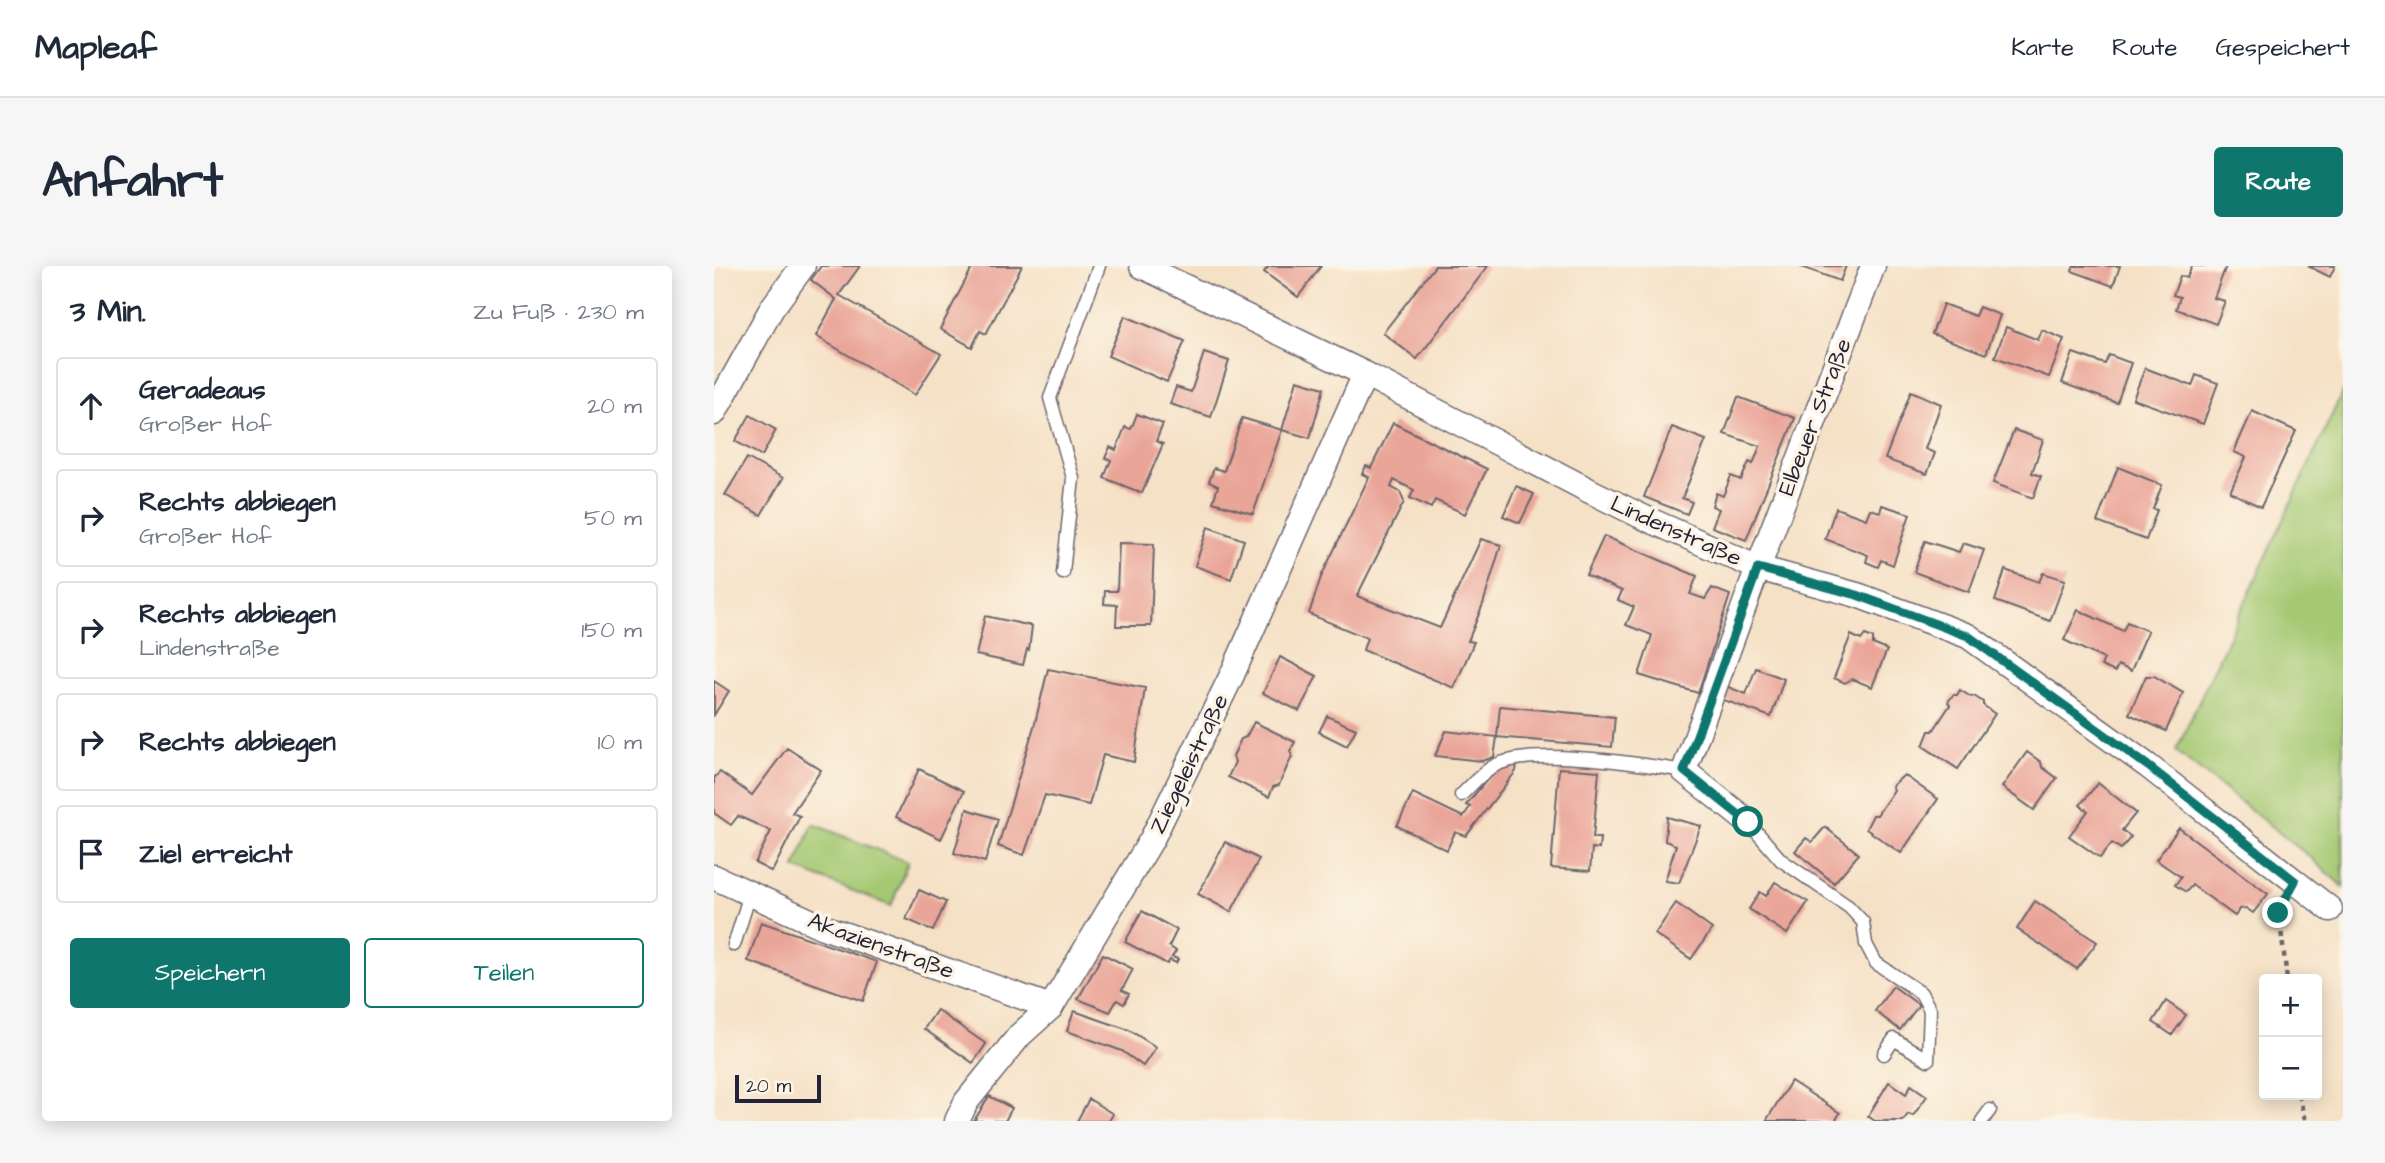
<!DOCTYPE html>
<html lang="de">
<head>
<meta charset="utf-8">
<style>
  body { margin:0; font-family:"Architects Daughter",sans-serif; background:#f6f6f7; color:#1f2937 }
  .controls { position:absolute; right:21px; bottom:21px; display:grid; overflow:hidden; border-radius:7px; box-shadow:0 4px 18px #0003 }
  .controls button { width:63px; height:63px; display:grid; place-items:center; padding:0; border:0; border-bottom:2px solid #e0e1e3; background:#fff; color:#1f2937; font:35px sans-serif }
  .scale { position:absolute; left:21px; bottom:18px; width:86px; box-sizing:border-box; padding-left:7px; border:4px solid #22223b; border-top:0; font-size:19px; line-height:24px; white-space:nowrap; color:#22223b; -webkit-text-stroke:5px #fcf5e5; paint-order:stroke }
  .stop { position:absolute; width:21px; height:21px; margin:-16px; border:5px solid #0f766e; border-radius:50%; background:#fff }
  .stop.end { background:#0f766e; border-color:#fff; box-shadow:0 2px 7px #0008 }
  .list { margin:0; padding:0; list-style:none }
  h2 { display:flex; justify-content:space-between; align-items:center; height:91px; margin:0; padding:0 28px; font-size:30px }
  h2 small { font-size:23px; font-weight:400; color:#747a83 }
  .list li { display:grid; grid-template-columns:46px 1fr auto; gap:21px; align-items:center; box-sizing:border-box; height:98px; margin:0 14px 14px; padding:0 14px; border:2px solid #e0e1e3; border-radius:7px }
  .list b { display:block; font-size:26px; white-space:nowrap }
  .list p { margin:0; font-size:23px; white-space:nowrap; color:#747a83 }
  .list em { font-size:23px; font-style:normal; color:#747a83 }
  .actions { display:flex; gap:14px; padding:21px 28px }
  .actions a { flex:1; padding:16px 0; border:2px solid #0f766e; border-radius:7px; text-align:center; font-size:24px; color:#0f766e }
  .actions .main { background:#0f766e; color:#fff }
  .icon { flex:none; width:38px; height:38px; fill:none; stroke:currentColor; stroke-width:2; stroke-linecap:round; stroke-linejoin:round }
  .map { position:relative; flex:none; width:1629px; height:855px; overflow:hidden; border-radius:7px }
  header { display:flex; align-items:center; gap:42px; box-sizing:border-box; height:98px; padding:0 35px; background:#fff; border-bottom:2px solid #e0e1e3 }
  header strong { font-size:33px }
  nav { display:flex; gap:38px; margin-inline-start:auto; font-size:24px }
  .intro { display:flex; align-items:center; justify-content:space-between; box-sizing:border-box; height:168px; padding:0 42px }
  h1 { margin:0; font-size:49px }
  .button { padding:18px 32px; border-radius:7px; background:#0f766e; color:#fff; font-size:24px; font-weight:700 }
  main { display:flex; gap:42px; padding:0 42px }
  aside { flex:1; background:#fff; border-radius:7px; box-shadow:0 4px 18px #0003 }
  .map>svg:first-child { display:block }
  .green { fill:#a5c973; stroke:#647657; stroke-width:2 }
  .building { fill:#eaa599 }
  .lines { fill:none; stroke-linecap:round; stroke-linejoin:round }
  .lane-casing { stroke:#6c656c; stroke-width:15 }
  .street-casing { stroke:#6c656c; stroke-width:27 }
  .path { stroke:#6c656c; stroke-width:4.5; stroke-dasharray:5 5; stroke-linecap:butt }
  .lane { stroke:#fff; stroke-width:12 }
  .street { stroke:#fff; stroke-width:24 }
  .route { stroke:#0f766e; stroke-width:9 }
  .labels { text-anchor:middle; dominant-baseline:central; stroke-width:7; stroke-linejoin:round; paint-order:stroke }
  .street-label { font-size:23px; fill:#22223b; stroke:#fcf5e5 }
</style>
</head>
<body>
<header>
<strong>Mapleaf</strong>
<nav><a>Karte</a><a>Route</a><a>Gespeichert</a></nav>
</header>
<div class="intro"><h1>Anfahrt</h1><a class="button">Route</a></div>
<main>
<aside>
<h2>3 Min.<small>Zu Fuß · 230 m</small></h2>
<ul class="list">
<li><svg class="icon" aria-label="ahead" viewBox="0 0 24 24"><path d="M12 20V5M6 11l6-6 6 6"/></svg><div><b>Geradeaus</b><p>Großer Hof</p></div><em>20 m</em></li>
<li><svg class="icon" aria-label="right" viewBox="0 0 24 24"><path d="M7 20v-9h11M14 6l5 5-5 5"/></svg><div><b>Rechts abbiegen</b><p>Großer Hof</p></div><em>50 m</em></li>
<li><svg class="icon" aria-label="right" viewBox="0 0 24 24"><path d="M7 20v-9h11M14 6l5 5-5 5"/></svg><div><b>Rechts abbiegen</b><p>Lindenstraße</p></div><em>150 m</em></li>
<li><svg class="icon" aria-label="right" viewBox="0 0 24 24"><path d="M7 20v-9h11M14 6l5 5-5 5"/></svg><div><b>Rechts abbiegen</b></div><em>10 m</em></li>
<li><svg class="icon" aria-label="arrive" viewBox="0 0 24 24"><path d="M6 21V4h12l-3 4 3 4H6"/></svg><div><b>Ziel erreicht</b></div></li>
</ul>
<div class="actions"><a class="main">Speichern</a><a>Teilen</a></div>
</aside>
<div class="map">
<svg width="1629" height="855" viewBox="0 0 1629 855">
  <rect width="100%" height="100%" fill="#fcf5e5"/>
  <filter id="ink" filterUnits="userSpaceOnUse"><feTurbulence type="fractalNoise" baseFrequency=".0143" numOctaves="2"/><feDisplacementMap in="SourceGraphic" scale="14" xChannelSelector="R" yChannelSelector="G"/><feConvolveMatrix kernelMatrix="1 2 1 2 8 2 1 2 1" color-interpolation-filters="sRGB"/></filter>
  <filter id="wash" filterUnits="userSpaceOnUse"><feTurbulence type="fractalNoise" baseFrequency=".00686" numOctaves="4" result="noise"/><feDisplacementMap in="SourceGraphic" scale="28" xChannelSelector="R" yChannelSelector="G"/><feGaussianBlur stdDeviation="1.57" result="paint"/><feColorMatrix in="noise" values="0 0 0 0 0 0 0 0 0 0 0 0 0 0 0 0 0 1.4 0 .05"/><feComposite in="paint" operator="in"/></filter>
  <g filter="url(#wash)">
    <rect width="100%" height="100%" fill="#f5e1c6"/>
    <g class="green">
      <path d="M1629,125V621L1596,591L1462,485Z"/>
      <path d="M99,558L194,596L177,640L81,602Z"/>
    </g>
    <g id="blocks">
      <g class="building">
        <path d="M107,0H146L125,29L227,88L201,129L102,70L122,33L97,14Z"/>
        <path d="M259,0H308L272,68L266,65L258,81L226,63Z"/>
        <path d="M555,0H607L584,31L550,6Z"/>
        <path d="M721,0H774L703,93L669,67Z"/>
        <path d="M1085,0H1132L1126,15Z"/>
        <path d="M1360,0H1406L1399,20L1358,5Z"/>
        <path d="M1478,0H1512L1500,32L1511,35L1502,58L1462,43L1466,31L1459,29L1466,10L1473,12Z"/>
        <path d="M1594,0H1621L1616,11Z"/>
        <path d="M1229,38L1261,50L1265,41L1286,49L1272,88L1218,68Z"/>
        <path d="M411,50L471,75L453,116L394,90Z"/>
        <path d="M1292,61L1324,74L1328,64L1350,73L1335,111L1281,91Z"/>
        <path d="M490,87L515,95L497,151L456,138L462,121L477,126Z"/>
        <path d="M1359,87L1391,98L1395,89L1417,97L1403,137L1348,117Z"/>
        <path d="M1431,102L1478,120L1482,109L1504,117L1489,158L1419,133Z"/>
        <path d="M583,114L610,122L596,172L568,164L539,248L499,236L504,220L495,216L500,202L510,205L528,152L568,164Z"/>
        <path d="M1197,125L1227,138L1211,183L1221,187L1213,208L1171,193Z"/>
        <path d="M1024,131L1081,152L1032,274L998,261L1005,243L998,240L1002,227L1009,230L1017,210L1027,214L1035,196L1039,198L1046,180L1010,168Z"/>
        <path d="M1538,145L1582,165L1547,241L1516,226L1532,191L1520,186Z"/>
        <path d="M423,148L449,158L442,175L449,178L428,227L390,212L397,194L391,192L396,181L402,184L411,161L417,163Z"/>
        <path d="M36,149L62,164L48,190L21,175Z"/>
        <path d="M679,157L773,203L751,248L721,234L717,242L696,232L700,224L680,214L677,221L686,226L690,236L643,330L726,362L767,273L787,279L769,338L754,375L760,376L740,422L649,384L653,372L595,348L607,311L655,211L648,208L652,200L657,202Z"/>
        <path d="M958,161L992,174L968,232L978,236L973,248L930,231Z"/>
        <path d="M1300,164L1329,174L1318,207L1327,210L1319,232L1279,217Z"/>
        <path d="M33,192L69,212L47,249L11,229Z"/>
        <path d="M1404,201L1448,219L1439,243L1443,244L1432,274L1383,256Z"/>
        <path d="M802,220L820,228L806,257L789,250Z"/>
        <path d="M1168,239L1196,248L1179,299L1167,294L1164,301L1152,296L1154,289L1111,273L1122,242L1152,253L1156,243L1166,246Z"/>
        <path d="M494,261L530,274L517,313L481,300Z"/>
        <path d="M890,270L983,310L976,328L991,333L998,322L1016,329L984,427L925,409L938,369L912,359L920,341L904,334L908,325L872,309Z"/>
        <path d="M1211,275L1245,286L1249,277L1270,284L1255,326L1200,306Z"/>
        <path d="M405,277L440,278L437,360H402L403,339L390,338L391,325H403Z"/>
        <path d="M1291,304L1325,316L1329,307L1351,314L1336,355L1281,335Z"/>
        <path d="M1364,344L1409,365L1413,356L1434,365L1417,405L1404,399L1401,406L1387,400L1390,393L1350,374Z"/>
        <path d="M271,350L318,360L315,384L313,383L309,399L262,389Z"/>
        <path d="M1137,369L1147,374L1151,369L1159,372V378L1173,384L1158,421L1138,413L1131,417L1120,412Z"/>
        <path d="M566,391L603,410L585,445L549,427Z"/>
        <path d="M1042,402L1070,413L1057,451L1004,432L1009,419L1032,428Z"/>
        <path d="M334,403L431,422L420,496L389,489L375,539L331,529L310,589L284,580L321,457Z"/>
        <path d="M1432,410H1440L1469,427L1452,465L1415,448Z"/>
        <path d="M0,415L15,425L0,449Z"/>
        <path d="M1246,424L1257,431L1260,430L1269,436V439L1281,448L1244,503L1209,480L1215,465H1219L1236,439L1234,436L1239,429H1243Z"/>
        <path d="M786,440L901,451L898,481L783,471L780,491L768,495L721,490L732,465L783,471Z"/>
        <path d="M613,450L642,463L633,480L605,466Z"/>
        <path d="M540,456L581,476L576,485L578,490L565,519L559,521L555,531L514,511L521,496L519,490L527,473L532,471Z"/>
        <path d="M73,482L107,504L78,547L86,550L58,606L41,597L57,565L24,550L17,559L0,547V512L6,506L38,529Z"/>
        <path d="M1313,486L1327,496L1328,501L1343,512L1320,544L1288,521Z"/>
        <path d="M803,498L802,505L752,570L741,566L733,584L683,560L699,527L749,551L756,541L752,539L781,504Z"/>
        <path d="M845,502L885,505L879,572H886L885,583L878,582L876,605L837,602Z"/>
        <path d="M205,503L250,525L227,573L182,551Z"/>
        <path d="M1190,509L1224,533L1187,587L1152,563L1159,549H1163L1180,524L1178,520Z"/>
        <path d="M1384,517L1422,547L1408,564L1417,571L1407,583L1398,577L1386,592L1355,570L1374,545L1366,539Z"/>
        <path d="M253,543L284,553L271,596L240,587Z"/>
        <path d="M953,551L987,560L965,617L951,615L962,579L951,575Z"/>
        <path d="M1111,561L1145,588L1120,617L1081,585L1092,572L1098,576Z"/>
        <path d="M1465,562L1554,628L1539,647L1532,642L1526,643L1521,650L1478,619L1472,626L1461,619L1467,611L1442,594Z"/>
        <path d="M511,576L545,593L517,646L484,628Z"/>
        <path d="M1061,616L1094,636L1073,668L1035,643L1046,626L1052,630Z"/>
        <path d="M205,624L232,636L219,665L192,653Z"/>
        <path d="M1321,635L1383,676L1363,703L1303,663Z"/>
        <path d="M962,637L998,663L977,693L941,668Z"/>
        <path d="M428,645L463,664L455,680L462,685L458,691L464,693L462,697L456,694L453,698L411,676Z"/>
        <path d="M47,656L163,696L149,735L34,695Z"/>
        <path d="M389,688L419,703L408,724L415,728L410,738L403,734L396,746L364,733Z"/>
        <path d="M1179,720L1205,739L1186,764L1161,745Z"/>
        <path d="M1452,735L1472,749L1458,769L1439,756Z"/>
        <path d="M223,744L272,778L259,797L210,763Z"/>
        <path d="M360,745L415,764L442,781L429,800L408,785L353,765Z"/>
        <path d="M1077,815L1126,847L1121,855H1052Z"/>
        <path d="M1175,816L1192,828L1197,819L1213,830L1199,850L1194,848L1189,855H1161L1154,850Z"/>
        <path d="M275,830L298,842L291,855H260Z"/>
        <path d="M375,833L399,848L395,855H363Z"/>
      </g>
    </g>
  </g>
  <g filter="url(#ink)">
    <use href="#blocks" fill-opacity="0" stroke="#6c656c" stroke-width="2"/>
    <g class="lines">
      <defs>
        <g id="lane">
          <path d="M349,307L359,212L336,132L385,0"/>
          <path d="M747,529C757,520 768,506 780,500C816,480 928,498 970,505"/>
          <path d="M1034,556L1067,594L1135,641L1149,656L1152,678L1162,697L1207,727L1216,744L1214,794L1180,773L1170,788"/>
          <path d="M20,679L36,628"/>
          <path d="M1268,855L1276,844"/>
        </g>
        <g id="street">
          <path d="M428,0L651,108L876,225L931,252L1044,302L1143,329L1254,370L1434,500L1616,643"/>
          <path d="M0,147L58,42L89,0"/>
          <path d="M1034,556L970,505L1044,302L1159,0"/>
          <path d="M0,611L109,661L337,741"/>
          <path d="M243,855L252,836L306,769L337,741L438,573L518,409L651,108"/>
        </g>
      </defs>
      <use href="#lane" class="lane-casing"/>
      <use href="#street" class="street-casing"/>
      <g class="path">
        <path d="M1569,638L1565,647L1573,713"/>
        <path d="M1585,829L1591,855"/>
      </g>
      <use href="#lane" class="lane"/>
      <use href="#street" class="street"/>
    </g>
  </g>
  <g class="lines" filter="url(#ink)">
    <path class="route" d="M1034,556L970,505L1044,302L1143,329L1254,370L1434,500L1581,615L1564,647"/>
  </g>
  <g class="labels">
    <g class="street-label">
      <text transform="translate(1101 151) rotate(-69)">Elbeuer Straße</text>
      <text transform="translate(962 265) rotate(24)">Lindenstraße</text>
      <text transform="translate(475 498) rotate(-64)">Ziegeleistraße</text>
      <text transform="translate(167 680) rotate(20)">Akazienstraße</text>
    </g>
  </g>
</svg>
<div class="controls">
<button>+</button>
<button>−</button>
</div>
<div class="scale">20 m</div>
<div class="stop" style="left:1034px;top:556px"></div>
<div class="stop end" style="left:1564px;top:647px"></div>
</div>
</main>
</body>
</html>
